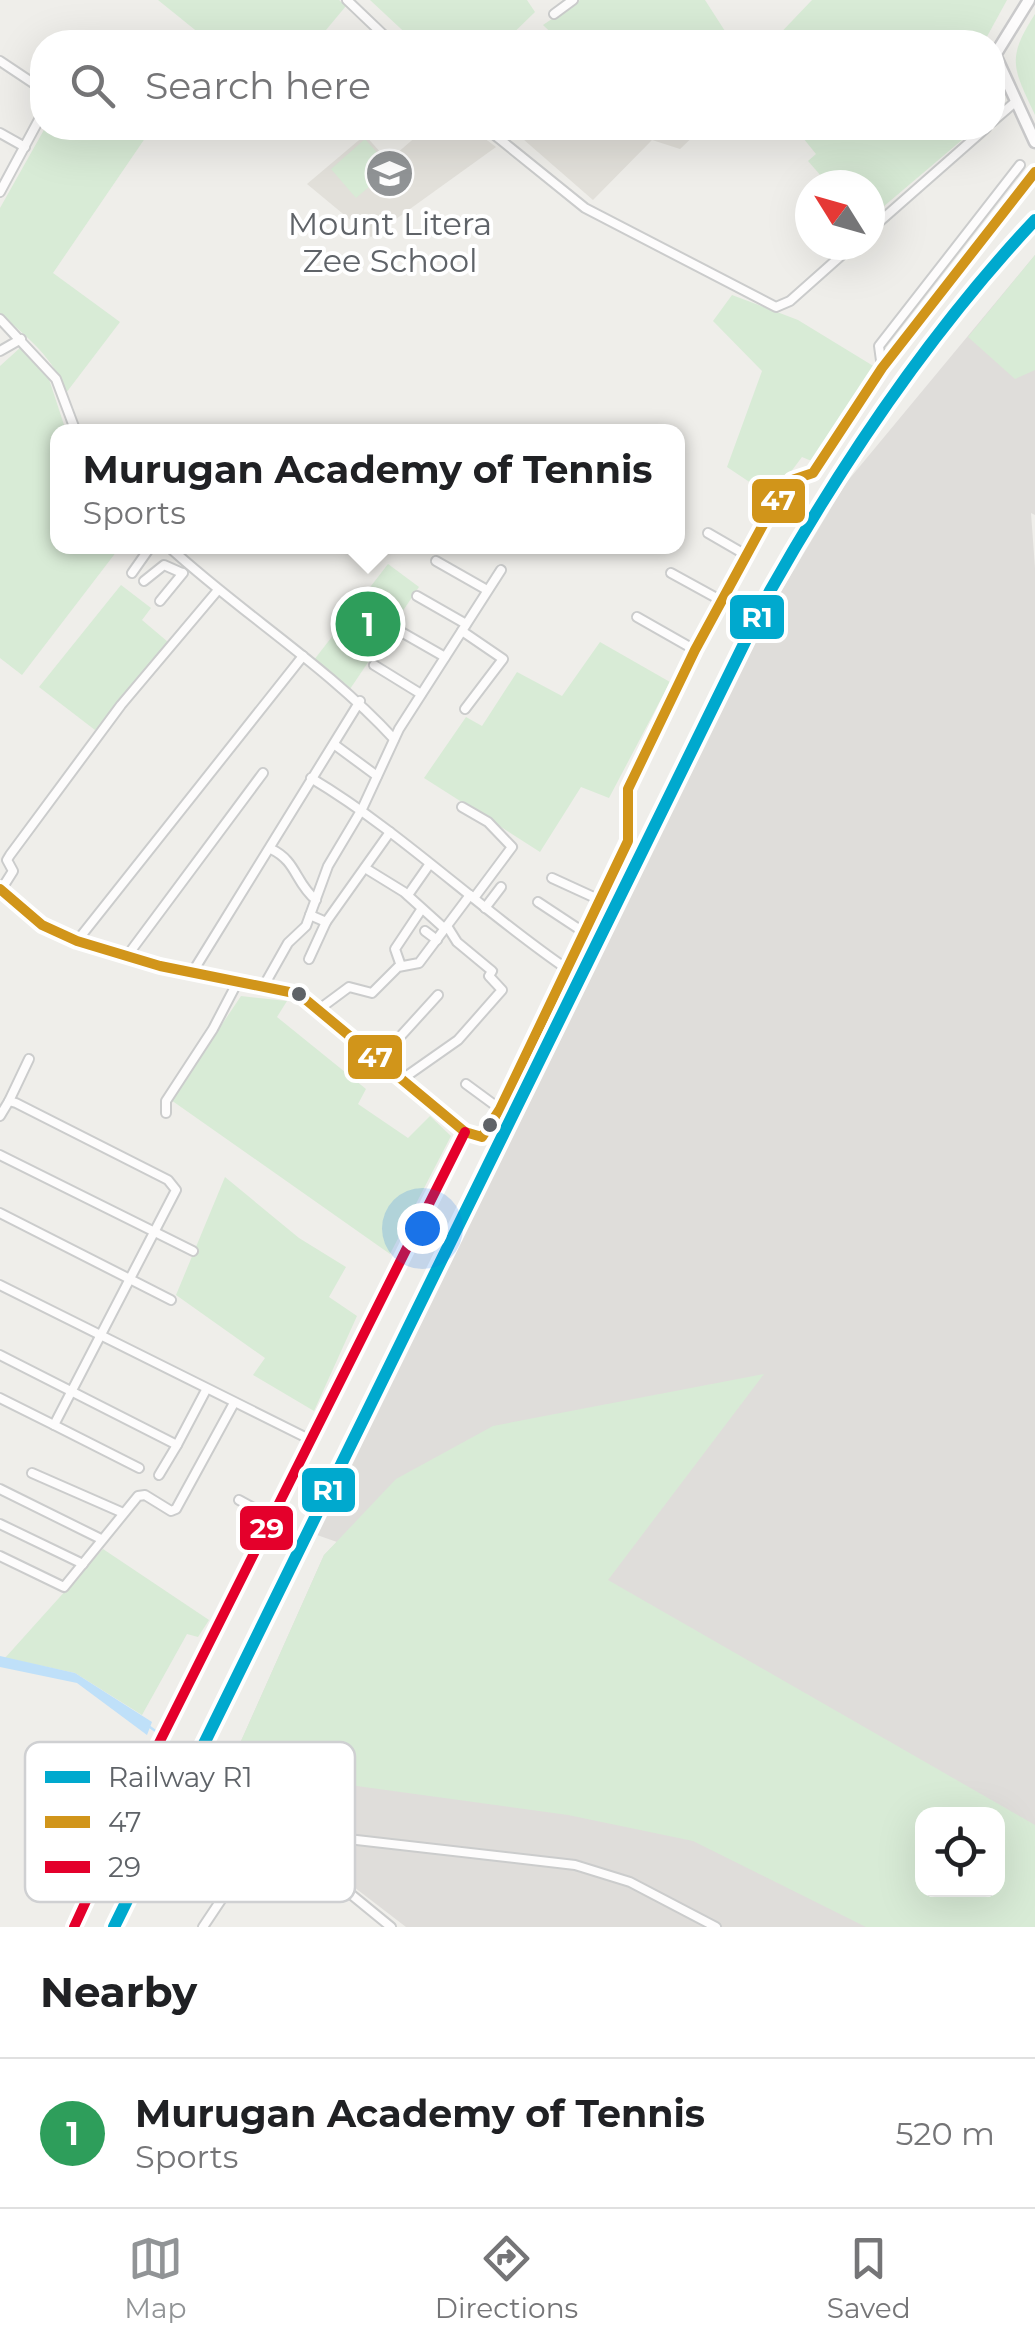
<!DOCTYPE html>
<html lang="en">
<head>
<meta charset="utf-8">
<style>
  body { margin:0; font-family:Montserrat,sans-serif; background:#f6f6f6; color:#202124 }
  .controls { position:absolute; right:30px; bottom:30px; display:grid; overflow:hidden; border-radius:20px; box-shadow:0 10px 40px #0002 }
  .controls button { width:90px; height:90px; display:grid; place-items:center; padding:0; border:0; border-bottom:2px solid #e0e0e0; background:#fff; color:#202124; font:50px sans-serif }
  .compass { position:absolute; left:795px; top:170px; width:90px; height:90px; border-radius:50%; background:#fff; box-shadow:0 10px 40px #0002; rotate:307deg }
  .you { position:absolute; left:422px; top:1228px; width:35px; height:35px; margin:-25px; border:8px solid #fff; border-radius:50%; background:#1a73e8; box-shadow:0 0 0 15px #1a73e833 }
  .badge { display:grid; place-items:center; width:65px; height:65px; border-radius:50%; background:#919496; color:#fff; font-size:32px; font-weight:700 }
  .pin { position:absolute; translate:-50% -50%; border:5px solid #fff; box-shadow:0 2px 10px #0006 }
  .popup { position:absolute; left:50px; top:424px; width:635px; height:130px; box-sizing:border-box; display:grid; place-content:center; border-radius:20px; background:#fff; filter:drop-shadow(0 2px 8px #0005); font-size:32px; white-space:nowrap; color:#757577 }
  .popup b { font-size:38px; color:#202124 }
  .popup::after { content:''; position:absolute; left:50%; top:100%; margin-left:-20px; border:20px solid transparent; border-top-color:#fff }
  .list { margin:0; padding:0; list-style:none }
  h2 { display:flex; justify-content:space-between; align-items:center; height:130px; margin:0; padding:0 40px; font-size:42px }
  h2 small { font-size:32px; font-weight:400; color:#757577 }
  .list li { display:grid; grid-template-columns:65px 1fr auto; gap:30px; align-items:center; box-sizing:border-box; height:150px; padding:0 40px; border-top:2px solid #e0e0e0 }
  .list b { display:block; font-size:38px; white-space:nowrap }
  .list p { margin:0; font-size:32px; white-space:nowrap; color:#757577 }
  .list em { font-size:32px; font-style:normal; color:#757577 }
  .icon { flex:none; width:55px; height:55px; fill:none; stroke:currentColor; stroke-width:2; stroke-linecap:round; stroke-linejoin:round }
  .map { position:relative; flex:none; width:1035px; height:1927px; overflow:hidden }
  .search { position:absolute; background:#fff; box-shadow:0 10px 40px #0002; left:30px; right:30px; top:30px; height:110px; display:flex; align-items:center; gap:25px; box-sizing:border-box; padding:0 35px; border-radius:40px; color:#757577; font-size:38px }
  .sheet { height:280px; background:#fff }
  nav { display:flex; justify-content:space-around; align-items:center; box-sizing:border-box; height:140px; border-top:2px solid #e0e0e0; background:#fff; font-size:28px; color:#757577 }
  nav a { display:grid; justify-items:center; gap:5px }
  nav .on { color:#919496 }
  .map>svg:first-child { display:block }
  .industrial { fill:#dfddda; fill-rule:evenodd }
  .education { fill:#e2e0da }
  .green { fill:#d8ebd6; fill-rule:evenodd }
  .water { fill:#bfe0f9 }
  .lines { fill:none; stroke-linecap:round; stroke-linejoin:round }
  .stream { stroke:#bfe0f9; stroke-width:2.5 }
  .street-casing { stroke:#cbcccc; stroke-width:12 }
  .secondary-casing { stroke:#cacacb; stroke-width:15 }
  .street { stroke:#fdfcfc; stroke-width:8 }
  .secondary { stroke:#fdfcfc; stroke-width:10 }
  .bus-1-casing { stroke:#fff; stroke-width:18 }
  .bus-2-casing { stroke:#fff; stroke-width:18 }
  .bus-1 { stroke:#d1951a; stroke-width:10 }
  .bus-2 { stroke:#e4002b; stroke-width:10 }
  .rail-1-casing { stroke:#fff; stroke-width:20 }
  .rail-1 { stroke:#00a9ce; stroke-width:12 }
  .bus-dot { fill:#5f6368; stroke:#fff; stroke-width:4 }
  .labels { text-anchor:middle; dominant-baseline:central; stroke-width:8; stroke-linejoin:round; paint-order:stroke }
  .poi-label { font-size:32px; fill:#5f6368; stroke:#fff }
  .key { fill:#fff; stroke:#cfd0d2; stroke-width:2.5 }
  .key-label { font-size:28px; fill:#5f6368 }
  .line-badge { stroke:#fff; stroke-width:4 }
  .badge-label { font-size:28px; text-anchor:middle; font-weight:bold; fill:#fff }
</style>
</head>
<body>
<div class="map">
<svg width="1035" height="1927" viewBox="0 0 1035 1927">
  <rect width="100%" height="100%" fill="#efeeea"/>
  <path class="industrial" d="M1035,255V515L1031,513L1035,568V1927H406L234,1795L241,1776L233,1759L324,1555L337,1542L317,1535L762,623L846,483ZM922,1814H998V1890H922Z"/>
  <g class="education">
    <path d="M426,128H471L496,147L371,237L307,184L365,135L388,161Z"/>
    <path d="M536,128H702L680,149L652,140L593,200L523,139Z"/>
  </g>
  <g class="green">
    <path d="M158,0H339L346,6L316,42H210Z"/>
    <path d="M370,0H527L535,12L504,42H415Z"/>
    <path d="M580,0H705L732,42H561L543,25Z"/>
    <path d="M812,0H1007L984,42H772Z"/>
    <path d="M1035,14V115C1013,68 1006,59 1035,14Z"/>
    <path d="M45,128H152L53,273L120,322L66,393C54,358 28,337 0,314V208Z"/>
    <path d="M795,128H976L870,218V185H829L808,161L816,154Z"/>
    <path d="M365,139L391,168L356,198L331,169Z"/>
    <path d="M1035,255V370L1015,379L968,337Z"/>
    <path d="M732,295L798,320L875,367L814,462L802,457L772,497L727,467L762,371L713,321Z"/>
    <path d="M21,347L48,376L66,431L58,432V546L120,547L22,675L0,658V366Z"/>
    <path d="M388,564L419,587L350,689L314,660Z"/>
    <path d="M121,585L151,608L142,620L168,642L95,730L39,687Z"/>
    <path d="M600,642L670,682L609,798L581,787L540,852L424,778L466,717L482,726L517,672L562,696Z"/>
    <path d="M241,996L287,1001L277,1017L366,1089L358,1104L408,1138L430,1116L451,1136L390,1254L171,1100Z"/>
    <path d="M225,1177L299,1238L346,1267L329,1297L357,1316L314,1411L253,1375L265,1358L176,1295Z"/>
    <path d="M764,1374L608,1580L1035,1825V1927H866L693,1841L568,1815L291,1777L241,1776L233,1759L324,1555L396,1479L493,1426ZM922,1814H998V1890H922Z"/>
    <path d="M103,1549L209,1620L198,1637L187,1634L142,1715L75,1673L5,1658Z"/>
  </g>
  <path class="water" d="M0,1656L75,1673L152,1722L147,1735L77,1683L0,1667Z"/>
  <g class="lines">
    <g class="stream">
      <path d="M147,1725L161,1735"/>
      <path d="M167,1740L191,1756"/>
      <path d="M227,1775L233,1778"/>
    </g>
    <defs>
      <g id="street">
        <path d="M347,0L391,42"/>
        <path d="M554,14L573,0"/>
        <path d="M0,61L42,89"/>
        <path d="M992,122L1014,103"/>
        <path d="M486,128L585,208L776,307L790,301L853,245"/>
        <path d="M0,133L25,147"/>
        <path d="M0,192L42,114"/>
        <path d="M870,230L986,128"/>
        <path d="M0,319L56,379L76,432"/>
        <path d="M0,351L21,339"/>
        <path d="M882,368L879,346L1020,165"/>
        <path d="M708,533L746,555"/>
        <path d="M168,546C242,614 327,666 394,739"/>
        <path d="M436,561L487,590"/>
        <path d="M132,573L151,546"/>
        <path d="M671,573L722,601"/>
        <path d="M144,581L164,565L182,573"/>
        <path d="M417,596L466,624"/>
        <path d="M160,601L183,573"/>
        <path d="M637,617L695,650"/>
        <path d="M396,629L445,657"/>
        <path d="M462,631L503,659L465,709"/>
        <path d="M374,665L421,694"/>
        <path d="M335,745L377,776"/>
        <path d="M311,778C403,833 479,909 567,969"/>
        <path d="M462,807L488,822L512,847L474,898"/>
        <path d="M271,849C297,861 295,883 316,900"/>
        <path d="M365,868L404,892L445,929"/>
        <path d="M552,878L600,900"/>
        <path d="M1,890L13,871L7,860L10,855L121,705L218,590"/>
        <path d="M408,895L429,865"/>
        <path d="M538,902L585,933"/>
        <path d="M485,908L501,887"/>
        <path d="M310,915L326,922L390,832"/>
        <path d="M425,931L437,940"/>
        <path d="M77,941L303,656"/>
        <path d="M127,956L263,773"/>
        <path d="M309,959L326,922"/>
        <path d="M401,966L395,949L421,910"/>
        <path d="M192,973L360,701"/>
        <path d="M262,989L288,943L306,926L328,866L362,809L399,729L501,570"/>
        <path d="M318,1010L349,987L372,993L398,967L419,963L470,895"/>
        <path d="M378,1061L438,995"/>
        <path d="M401,1080L458,1040L502,990L489,976L492,971L457,942L447,926"/>
        <path d="M466,1084L500,1109"/>
        <path d="M9,1101L29,1059"/>
        <path d="M166,1113V1101L213,1029L237,983"/>
        <path d="M0,1116L9,1101L16,1103L168,1180L176,1190L54,1425L0,1398"/>
        <path d="M0,1155L193,1251"/>
        <path d="M0,1213L171,1300"/>
        <path d="M0,1285L313,1441"/>
        <path d="M0,1355L177,1445L206,1390"/>
        <path d="M54,1425L139,1468"/>
        <path d="M32,1473L121,1512"/>
        <path d="M159,1475L177,1445"/>
        <path d="M0,1489L101,1539"/>
        <path d="M239,1500L274,1519"/>
        <path d="M0,1524L83,1564"/>
        <path d="M0,1556L64,1587L138,1496L145,1495L171,1511L176,1509L234,1403"/>
        <path d="M339,1838L575,1865L630,1882L716,1927"/>
        <path d="M203,1927L247,1861L274,1847L303,1855L391,1927"/>
      </g>
      <g id="secondary">
        <path d="M1029,0L995,55L1035,142"/>
        <path d="M0,889L42,925L77,941L160,966L299,994L465,1132L482,1137L500,1109L628,841V789L695,650L764,523L792,480L813,473L882,368L1035,172"/>
        <path d="M74,1927L157,1747L465,1132"/>
      </g>
    </defs>
    <use href="#street" class="street-casing"/>
    <use href="#secondary" class="secondary-casing"/>
    <use href="#street" class="street"/>
    <use href="#secondary" class="secondary"/>
    <defs>
      <path id="bus-1" d="M0,889L42,925L77,941L160,966L299,994L465,1132L482,1137L500,1109L628,841V789L695,650L764,523L792,480L813,473L882,368L1035,172"/>
      <path id="bus-2" d="M74,1927L157,1747L465,1132"/>
    </defs>
    <use href="#bus-1" class="bus-1-casing"/>
    <use href="#bus-2" class="bus-2-casing"/>
    <use href="#bus-1" class="bus-1"/>
    <use href="#bus-2" class="bus-2"/>
    <defs>
      <path id="rail-1" d="M114,1927L770,591C845,458 930,332 1035,220"/>
    </defs>
    <use href="#rail-1" class="rail-1-casing"/>
    <use href="#rail-1" class="rail-1"/>
  </g>
  <defs>
    <symbol id="school-disc" viewBox="-11 -11 22 22"><circle r="9.5" fill="#919496" stroke="#fff"/><path d="M0-5L7-2L0 1L-7-2ZM-4 1L0 2.5L4 1V4Q0 6-4 4Z" fill="#fff"/></symbol>
  </defs>
  <g fill-rule="evenodd">
    <use href="#school-disc" x="362" y="146" width="55" height="55"/>
  </g>
  <g class="bus-dot">
    <circle cx="299" cy="994" r="9"/>
    <circle cx="490" cy="1125" r="9"/>
  </g>
  <g class="labels">
    <g class="poi-label">
      <text x="390" y="223">Mount Litera<tspan x="390" dy="37">Zee School</tspan></text>
    </g>
  </g>
  <rect x="25" y="1742" width="330" height="160" rx="15" class="key"/>
  <rect x="45" y="1771" width="45" height="12" fill="#00a9ce"/>
  <rect x="45" y="1816" width="45" height="12" fill="#d1951a"/>
  <rect x="45" y="1861" width="45" height="12" fill="#e4002b"/>
  <g class="key-label">
    <text x="108" y="1787">Railway R1</text>
    <text x="108" y="1832">47</text>
    <text x="108" y="1877">29</text>
  </g>
  <g class="line-badge">
    <rect x="750" y="477" width="57" height="48" rx="10" fill="#d1951a"/>
    <rect x="728" y="593" width="58" height="48" rx="10" fill="#00a9ce"/>
    <rect x="346" y="1033" width="58" height="48" rx="10" fill="#d1951a"/>
    <rect x="300" y="1466" width="57" height="48" rx="10" fill="#00a9ce"/>
    <rect x="238" y="1504" width="57" height="48" rx="10" fill="#e4002b"/>
  </g>
  <g class="badge-label">
    <text x="778" y="510">47</text>
    <text x="757" y="627">R1</text>
    <text x="375" y="1067">47</text>
    <text x="328" y="1500">R1</text>
    <text x="267" y="1538">29</text>
  </g>
</svg>
<div class="controls">
<button><svg class="icon" aria-label="locate" viewBox="0 0 24 24"><circle cx="12" cy="12" r="6"/><path d="M12 2v4M12 18v4M2 12h4M18 12h4"/></svg></button>
</div>
<svg class="compass" viewBox="-18 -18 36 36"><path d="M0-13l5 13h-10z" fill="#e53935"/><path d="M0 13l5-13h-10z" fill="#757577"/></svg>
<div class="you"></div>
<div class="pin badge" style="left:368px;top:624px;background:#2e9e5b">1</div>
<div class="popup"><b>Murugan Academy of Tennis</b>Sports</div>
<div class="search"><svg class="icon" aria-label="search" viewBox="0 0 24 24"><circle cx="10" cy="10" r="6"/><path d="M15 15l6 6"/></svg>Search here</div>
</div>
<section class="sheet">
<h2>Nearby<small></small></h2>
<ul class="list">
<li><span class="badge" style="background:#2e9e5b">1</span><div><b>Murugan Academy of Tennis</b><p>Sports</p></div><em>520 m</em></li>
</ul>
</section>
<nav>
<a class="on"><svg class="icon" aria-label="map" viewBox="0 0 24 24"><path d="M3 6l6-2 6 2 6-2v14l-6 2-6-2-6 2zM9 4v14M15 6v14"/></svg>Map</a>
<a><svg class="icon" aria-label="directions" viewBox="0 0 24 24"><path d="M12 3l9 9-9 9-9-9zM9 14v-3h6M13 9l2 2-2 2"/></svg>Directions</a>
<a><svg class="icon" aria-label="saved" viewBox="0 0 24 24"><path d="M7 4h10v16l-5-4-5 4z"/></svg>Saved</a>
</nav>
</body>
</html>
